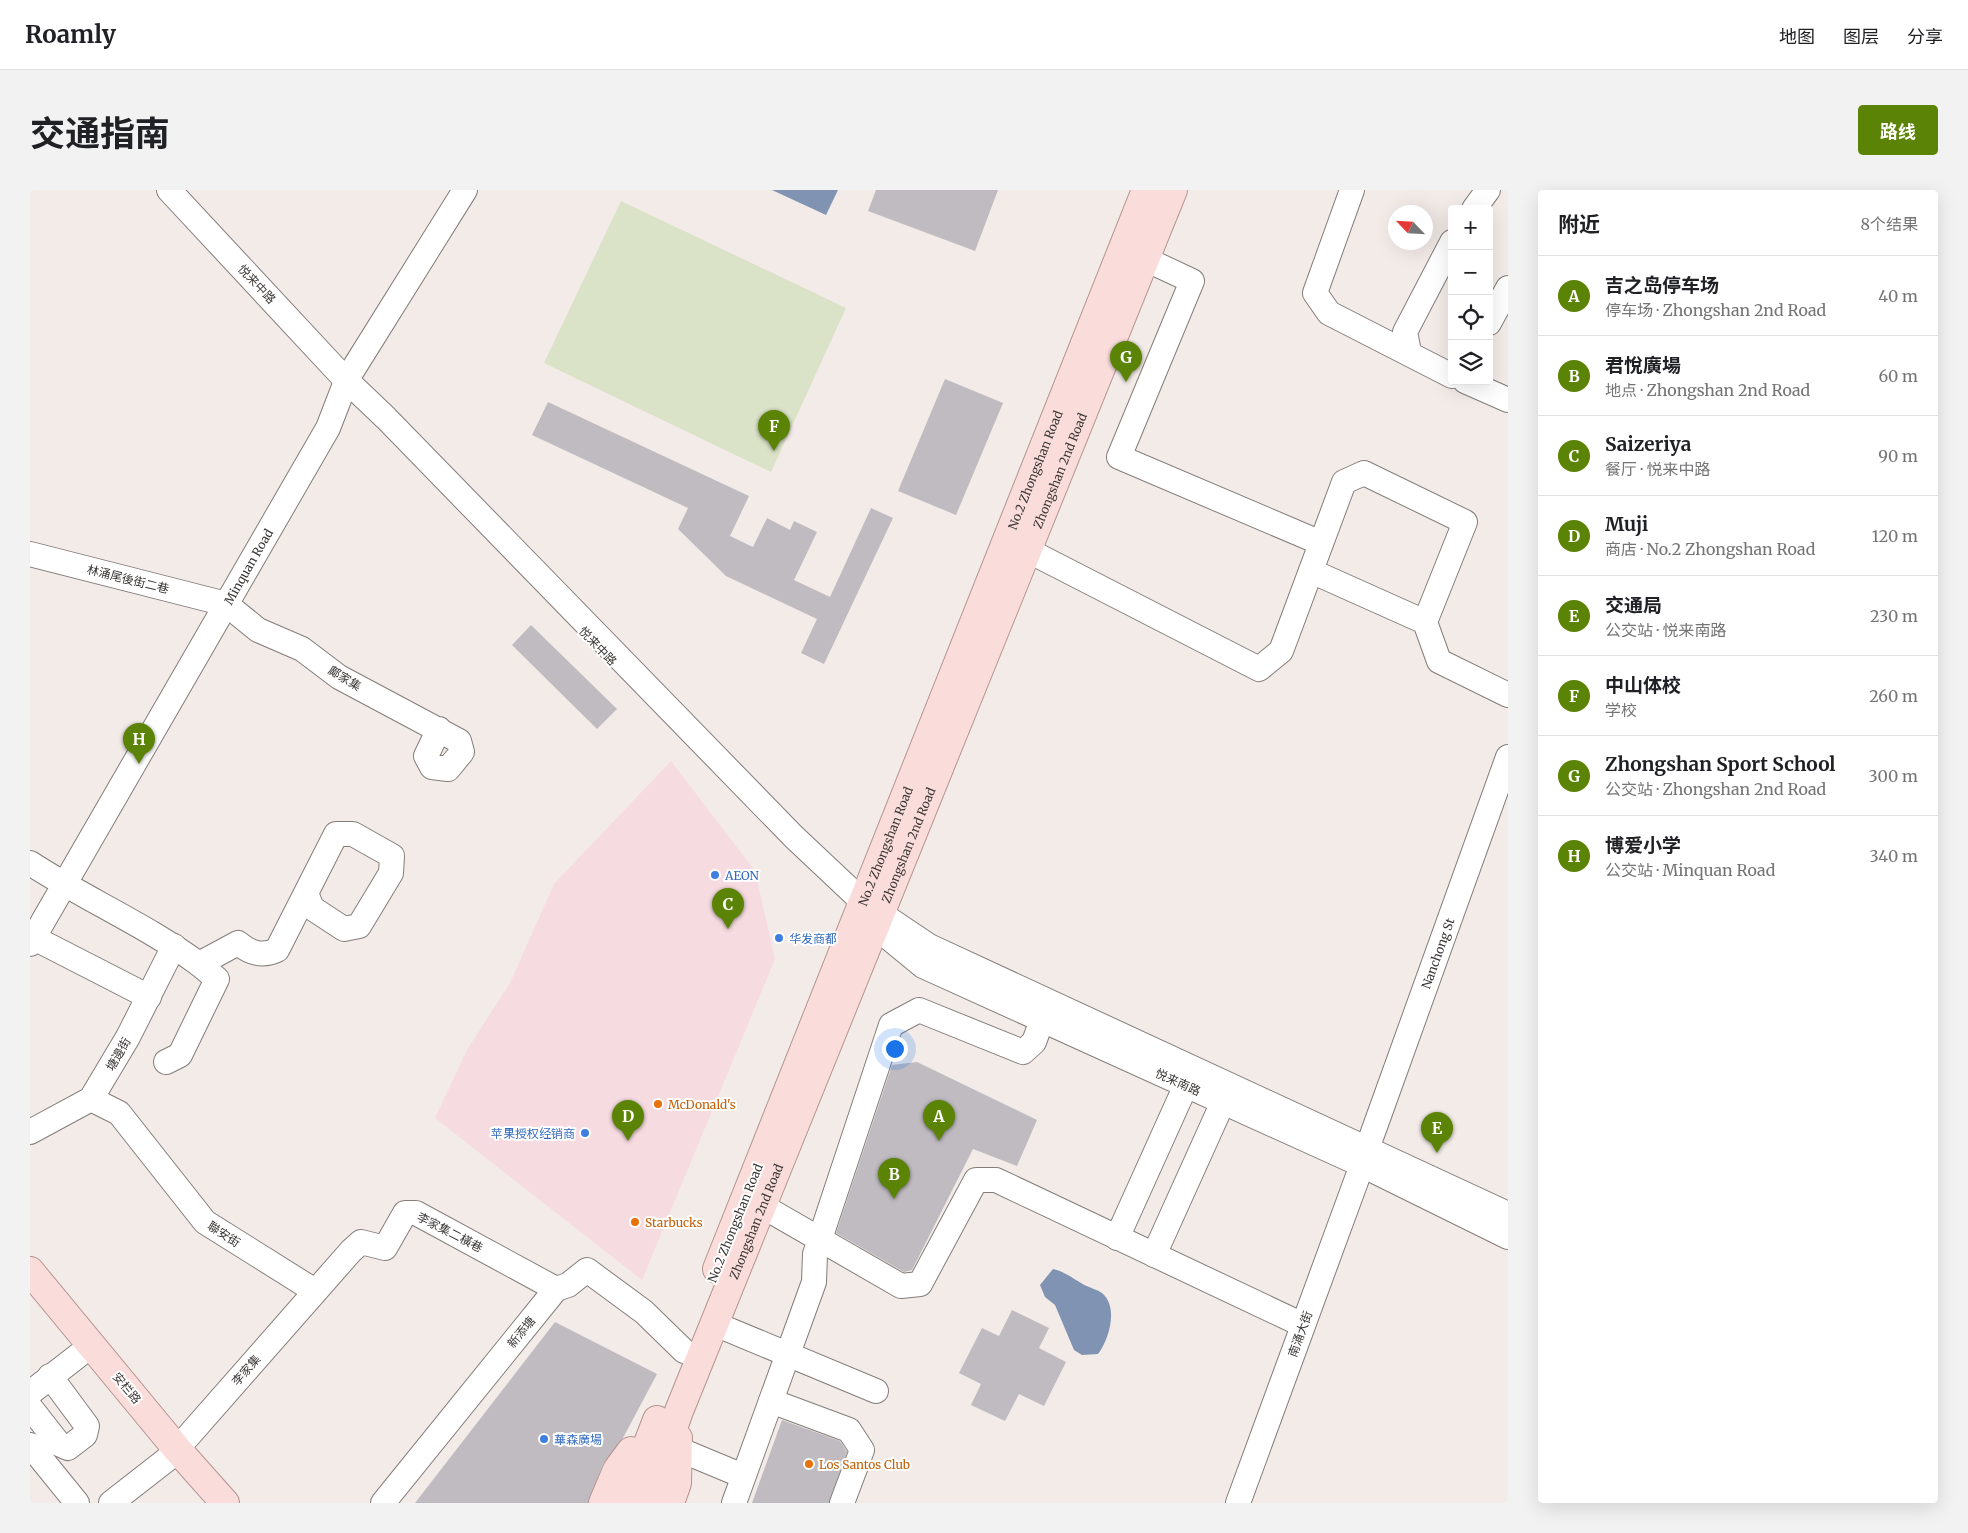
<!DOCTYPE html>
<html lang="zh">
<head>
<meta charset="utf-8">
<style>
  body { margin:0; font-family:Merriweather,"Noto Sans SC",serif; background:#f2f2f2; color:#202124 }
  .controls { position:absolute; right:15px; top:15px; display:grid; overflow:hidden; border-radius:5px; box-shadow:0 5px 20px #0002 }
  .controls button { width:45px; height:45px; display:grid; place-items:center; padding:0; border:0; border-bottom:1px solid #e0e0e0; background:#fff; color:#202124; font:25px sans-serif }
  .compass { position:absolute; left:1358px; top:15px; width:45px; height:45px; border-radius:50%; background:#fff; box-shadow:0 5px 20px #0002; rotate:295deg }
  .you { position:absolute; left:864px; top:858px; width:18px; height:18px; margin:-12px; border:4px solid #fff; border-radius:50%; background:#1a73e8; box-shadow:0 0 0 8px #1a73e833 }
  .badge { display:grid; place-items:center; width:32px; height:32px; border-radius:50%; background:#5b8305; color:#fff; font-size:16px; font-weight:700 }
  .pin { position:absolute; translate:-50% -41px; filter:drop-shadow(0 1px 2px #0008) }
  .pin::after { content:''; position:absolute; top:26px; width:18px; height:15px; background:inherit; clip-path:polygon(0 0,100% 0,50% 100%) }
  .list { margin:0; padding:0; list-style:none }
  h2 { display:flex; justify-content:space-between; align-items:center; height:65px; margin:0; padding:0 20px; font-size:21px }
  h2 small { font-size:16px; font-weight:400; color:#757577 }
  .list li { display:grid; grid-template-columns:32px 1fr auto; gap:15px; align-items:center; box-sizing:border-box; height:80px; padding:0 20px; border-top:1px solid #e0e0e0 }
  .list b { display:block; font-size:19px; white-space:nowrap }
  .list p { margin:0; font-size:16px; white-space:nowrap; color:#757577 }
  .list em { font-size:16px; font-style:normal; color:#757577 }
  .icon { flex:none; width:28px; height:28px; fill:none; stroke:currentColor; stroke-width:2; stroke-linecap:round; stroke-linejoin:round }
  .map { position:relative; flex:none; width:1478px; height:1313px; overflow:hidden; border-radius:5px }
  header { display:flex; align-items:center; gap:30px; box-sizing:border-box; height:70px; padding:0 25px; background:#fff; border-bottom:1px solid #e0e0e0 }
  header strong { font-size:24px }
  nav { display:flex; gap:28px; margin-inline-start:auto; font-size:18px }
  .intro { display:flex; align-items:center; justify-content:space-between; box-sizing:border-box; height:120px; padding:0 30px }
  h1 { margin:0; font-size:35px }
  .button { padding:12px 22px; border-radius:5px; background:#5b8305; color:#fff; font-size:18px; font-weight:700 }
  main { display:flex; gap:30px; padding:0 30px }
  aside { flex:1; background:#fff; border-radius:5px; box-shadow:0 5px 20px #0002 }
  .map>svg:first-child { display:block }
  .commercial { fill:#f6dbe0 }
  .green { fill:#dae2c8 }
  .water { fill:#8193b2 }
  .building { fill:#bfbbc1 }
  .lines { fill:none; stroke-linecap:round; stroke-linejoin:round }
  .minor-casing { stroke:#847d79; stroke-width:26 }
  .major-casing { stroke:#b49490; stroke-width:30 }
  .minor { stroke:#fff; stroke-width:24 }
  .major { stroke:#faddda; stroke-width:28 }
  .shop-dot { fill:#3f7fe0; stroke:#fff; stroke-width:2 }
  .food-dot { fill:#e8710a; stroke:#fff; stroke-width:2 }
  .labels { text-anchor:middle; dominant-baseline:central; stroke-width:4; stroke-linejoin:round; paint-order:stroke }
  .street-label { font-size:12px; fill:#393634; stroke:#fff }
  .shop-label { font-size:12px; fill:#366cbe; stroke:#fff; text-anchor:start }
  .food-label { font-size:12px; fill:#c56008; stroke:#fff; text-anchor:start }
</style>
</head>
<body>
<header>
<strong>Roamly</strong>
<nav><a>地图</a><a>图层</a><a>分享</a></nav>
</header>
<div class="intro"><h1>交通指南</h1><a class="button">路线</a></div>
<main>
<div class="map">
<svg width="1478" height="1313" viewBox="0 0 1478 1313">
  <rect width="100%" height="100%" fill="#f3ebe7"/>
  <path class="commercial" d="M641,571L725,681L745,769L612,1090L405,928L437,860L480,793L524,694Z"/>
  <path class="green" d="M591,11L816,118L741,282L514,173Z"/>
  <g class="water">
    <path d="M742,0H808L796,25Z"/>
    <path d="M1023,1079C1033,1081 1041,1087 1051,1093C1057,1097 1066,1099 1072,1103C1089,1117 1079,1150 1068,1164L1052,1165L1044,1160L1025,1115L1015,1107L1010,1095Z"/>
  </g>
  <g class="building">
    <path d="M846,0H968L945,61L838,21Z"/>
    <path d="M915,189L973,213L926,325L868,301Z"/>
    <path d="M518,212L719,306L700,346L723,357L737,328L760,340L764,331L787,342L764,390L800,407L841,318L863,328L794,474L771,463L787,429L696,386L648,339L658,318L502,245Z"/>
    <path d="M501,435L587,519L567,539L482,455Z"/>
    <path d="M887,872L1007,930L987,976L943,959L882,1080L874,1082L806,1043L862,875Z"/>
    <path d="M982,1120L1019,1138L1009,1158L1036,1172L1014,1216L989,1204L975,1231L941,1215L951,1194L929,1183L952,1138L969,1146Z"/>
    <path d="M525,1132L627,1184L593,1248L573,1274L558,1313H385Z"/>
    <path d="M752,1230L810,1251L817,1262L799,1313H722Z"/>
  </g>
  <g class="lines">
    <defs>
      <g id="minor">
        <path d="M139,0L314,188L356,228L764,647L832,711L899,756L1478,1024"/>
        <path d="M1322,0L1285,103L1299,123L1422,186"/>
        <path d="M1444,19L1458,0"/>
        <path d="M1115,69L1162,91L1089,267L1291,353"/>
        <path d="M1459,133L1478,98"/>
        <path d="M1379,162L1375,142L1422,52"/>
        <path d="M1435,191L1478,210"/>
        <path d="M997,360L1229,479L1251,461L1314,292L1334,283L1435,332L1395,432"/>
        <path d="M0,364L196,414L228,440L272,459L309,487L429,551L432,562L418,579L402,577L396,566L409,539"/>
        <path d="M1281,381L1395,432L1409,471L1478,505"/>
        <path d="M0,673C55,709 116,735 169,774L208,753C220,763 232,767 247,760L306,644H323L362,666L361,683L329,736L314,739L282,718L276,703"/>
        <path d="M848,739L893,776L1332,975L1478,1047"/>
        <path d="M4,748L119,807"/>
        <path id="s1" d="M0,754L298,238L317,189L435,0"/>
        <path d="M136,872L150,865L187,789L169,774"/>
        <path d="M61,909L89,923L175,1032L285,1101"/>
        <path d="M0,942L61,909L98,847L144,756"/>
        <path id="s2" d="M1337,959L1478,567"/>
        <path d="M732,1016L871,1096L890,1094L946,990H966L1273,1135"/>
        <path d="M1087,1048L1156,895"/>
        <path d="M1124,1065L1193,912"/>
        <path d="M685,1134L846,1201"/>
        <path d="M0,1203L49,1165"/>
        <path d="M741,1211L819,1240L832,1260L812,1313"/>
        <path d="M0,1217L29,1254L38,1258L55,1245L57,1236L20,1186"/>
        <path d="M0,1255L47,1313"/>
        <path d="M147,1259L321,1061L331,1052L355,1058L375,1023H386L526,1099"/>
        <path d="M648,1259L713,1286"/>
        <path d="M81,1313L140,1267"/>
        <path d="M353,1313L526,1099L538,1095L557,1080L614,1122L654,1161"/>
        <path d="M704,1313L784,1092L785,1064L861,835L889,820L993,862L1004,852L1012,830"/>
        <path d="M1208,1313L1332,975"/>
      </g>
      <g id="major">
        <path id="s3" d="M687,1079L1116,0"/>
        <path d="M0,1081L147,1259L195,1313"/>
        <path d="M573,1313L587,1280L601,1261"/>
        <path d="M595,1313L627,1230"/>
        <path id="s4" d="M617,1313L649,1221L1143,0"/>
        <path d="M640,1313L647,1293L648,1248"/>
      </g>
    </defs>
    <use href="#minor" class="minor-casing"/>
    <use href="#major" class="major-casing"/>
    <use href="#minor" class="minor"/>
    <use href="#major" class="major"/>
  </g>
  <g class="shop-dot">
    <circle cx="685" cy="685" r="5"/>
    <circle cx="749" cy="748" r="5"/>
    <circle cx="555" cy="943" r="5"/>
    <circle cx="514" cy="1249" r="5"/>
  </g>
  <g class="food-dot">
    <circle cx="628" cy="914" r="5"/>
    <circle cx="605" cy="1032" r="5"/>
    <circle cx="779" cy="1274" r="5"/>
  </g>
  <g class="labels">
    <g class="street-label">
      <text transform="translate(227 94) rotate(47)">悦来中路</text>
      <text stroke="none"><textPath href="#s3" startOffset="860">No.2 Zhongshan Road</textPath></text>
      <text stroke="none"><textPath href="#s4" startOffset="1112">Zhongshan 2nd Road</textPath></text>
      <text stroke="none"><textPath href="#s1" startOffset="436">Minquan Road</textPath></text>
      <text transform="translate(98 389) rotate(14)">林涌尾後街二巷</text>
      <text transform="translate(568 456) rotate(46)">悦来中路</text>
      <text transform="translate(315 488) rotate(31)">鄺家集</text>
      <text stroke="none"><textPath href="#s3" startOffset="455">No.2 Zhongshan Road</textPath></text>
      <text stroke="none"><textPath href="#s4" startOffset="708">Zhongshan 2nd Road</textPath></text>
      <text stroke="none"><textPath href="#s2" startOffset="208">Nanchong St</textPath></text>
      <text transform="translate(88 864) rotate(-60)">塘邊街</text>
      <text transform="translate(1148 892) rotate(24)">悦来南路</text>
      <text stroke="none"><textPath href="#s4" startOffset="302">Zhongshan 2nd Road</textPath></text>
      <text transform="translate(705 1033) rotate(-68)">No.2 Zhongshan Road</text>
      <text transform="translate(420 1042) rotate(27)">李家集二橫巷</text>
      <text transform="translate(194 1044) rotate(33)">聯安街</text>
      <text transform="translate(491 1142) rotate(-51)">新添塘</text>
      <text transform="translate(1270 1144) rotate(-70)">南涌大街</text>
      <text transform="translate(216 1180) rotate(-49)">李家集</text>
      <text transform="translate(97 1198) rotate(50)">安栏路</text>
    </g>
    <g class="shop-label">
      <text x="695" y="685">AEON</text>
      <text x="759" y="748">华发商都</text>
      <text x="545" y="943" text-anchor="end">苹果授权经销商</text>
      <text x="524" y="1249">華森廣場</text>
    </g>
    <g class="food-label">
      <text x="638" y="914">McDonald's</text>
      <text x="615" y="1032">Starbucks</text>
      <text x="789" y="1274">Los Santos Club</text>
    </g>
  </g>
</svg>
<div class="controls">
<button>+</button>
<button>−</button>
<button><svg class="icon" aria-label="locate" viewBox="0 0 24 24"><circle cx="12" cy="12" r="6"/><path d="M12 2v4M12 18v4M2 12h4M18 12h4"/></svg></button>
<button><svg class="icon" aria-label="layers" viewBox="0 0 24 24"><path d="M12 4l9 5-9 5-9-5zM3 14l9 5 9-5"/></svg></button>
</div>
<svg class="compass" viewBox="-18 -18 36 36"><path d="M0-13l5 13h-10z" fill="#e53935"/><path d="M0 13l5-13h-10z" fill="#757577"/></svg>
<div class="you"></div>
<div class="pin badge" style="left:909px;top:951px">A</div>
<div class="pin badge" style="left:864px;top:1009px">B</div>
<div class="pin badge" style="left:698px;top:739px">C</div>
<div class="pin badge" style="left:598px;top:951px">D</div>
<div class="pin badge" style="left:1407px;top:963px">E</div>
<div class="pin badge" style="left:744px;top:261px">F</div>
<div class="pin badge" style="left:1096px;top:192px">G</div>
<div class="pin badge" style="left:109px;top:574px">H</div>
</div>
<aside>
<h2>附近<small>8个结果</small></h2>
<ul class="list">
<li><span class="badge">A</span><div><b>吉之岛停车场</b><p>停车场 · Zhongshan 2nd Road</p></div><em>40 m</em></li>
<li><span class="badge">B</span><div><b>君悅廣場</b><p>地点 · Zhongshan 2nd Road</p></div><em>60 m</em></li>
<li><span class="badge">C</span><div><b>Saizeriya</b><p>餐厅 · 悦来中路</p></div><em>90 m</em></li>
<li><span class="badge">D</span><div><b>Muji</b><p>商店 · No.2 Zhongshan Road</p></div><em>120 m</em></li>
<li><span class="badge">E</span><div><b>交通局</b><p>公交站 · 悦来南路</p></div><em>230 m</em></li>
<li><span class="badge">F</span><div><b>中山体校</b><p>学校</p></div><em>260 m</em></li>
<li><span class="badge">G</span><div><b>Zhongshan Sport School</b><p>公交站 · Zhongshan 2nd Road</p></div><em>300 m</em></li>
<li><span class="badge">H</span><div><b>博爱小学</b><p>公交站 · Minquan Road</p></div><em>340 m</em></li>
</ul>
</aside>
</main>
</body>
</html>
